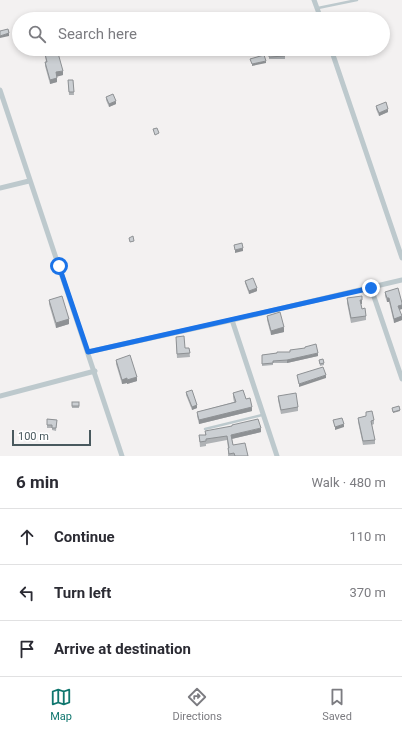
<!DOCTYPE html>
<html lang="en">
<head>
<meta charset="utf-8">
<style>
  body { margin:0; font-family:Roboto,sans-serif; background:#f2f2f3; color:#2b2b33 }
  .scale { position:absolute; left:12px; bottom:10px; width:79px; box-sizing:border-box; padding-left:4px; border:2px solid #49595e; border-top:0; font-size:11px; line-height:14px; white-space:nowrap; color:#49595e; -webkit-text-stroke:3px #fff; paint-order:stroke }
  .stop { position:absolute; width:12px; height:12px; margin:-9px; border:3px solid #1a73e8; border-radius:50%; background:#fff }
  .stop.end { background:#1a73e8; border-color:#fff; box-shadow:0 1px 4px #0008 }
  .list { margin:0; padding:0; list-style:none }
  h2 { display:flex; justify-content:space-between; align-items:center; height:52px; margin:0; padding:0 16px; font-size:17px }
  h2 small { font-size:13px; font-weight:400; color:#7c7c81 }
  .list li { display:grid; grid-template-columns:26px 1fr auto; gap:12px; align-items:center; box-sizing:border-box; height:56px; padding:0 16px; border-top:1px solid #e1e1e2 }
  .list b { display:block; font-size:15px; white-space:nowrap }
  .list em { font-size:13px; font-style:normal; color:#7c7c81 }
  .icon { flex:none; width:22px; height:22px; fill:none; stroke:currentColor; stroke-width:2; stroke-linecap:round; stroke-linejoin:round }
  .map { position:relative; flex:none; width:402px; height:456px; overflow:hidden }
  .search { position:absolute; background:#fff; box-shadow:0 2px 6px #0003; left:12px; right:12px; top:12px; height:44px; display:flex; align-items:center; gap:10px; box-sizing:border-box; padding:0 14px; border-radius:22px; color:#7c7c81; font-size:15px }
  .sheet { height:220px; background:#fff }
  nav { display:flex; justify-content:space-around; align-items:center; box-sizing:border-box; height:56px; border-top:1px solid #e1e1e2; background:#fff; font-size:11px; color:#7c7c81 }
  nav a { display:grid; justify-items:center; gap:2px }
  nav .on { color:#0f766e }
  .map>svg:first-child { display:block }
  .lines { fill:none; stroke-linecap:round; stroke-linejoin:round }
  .service { stroke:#bdc9cd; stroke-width:2.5 }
  .minor { stroke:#bdc9cd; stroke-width:5 }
  .wall { fill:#afb2b5 }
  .shaded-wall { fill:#8e9194 }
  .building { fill:#cbcfd3; stroke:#8e9194 }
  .route { stroke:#1a73e8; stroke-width:5 }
</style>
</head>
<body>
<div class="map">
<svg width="402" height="456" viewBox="0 0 402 456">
  <rect width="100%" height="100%" fill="#f3f1f1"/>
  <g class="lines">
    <g class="service">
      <path d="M318,8L357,0"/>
      <path d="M205,429L262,415"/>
    </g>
    <g class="minor">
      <path d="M314,0L321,19"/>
      <path d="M331,49L402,258"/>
      <path d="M0,90L122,456"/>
      <path d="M0,188L29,181"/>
      <path d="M371,288L402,379"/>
      <path d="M232,320L277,456"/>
      <path d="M88,352L232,320L402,280"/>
      <path d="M0,396L95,371"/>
    </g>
  </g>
  <g class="wall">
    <rect x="296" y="49" width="14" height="1"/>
    <rect x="269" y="52" width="16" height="7"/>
    <path d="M45,54L63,75L57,76V82L50,84L45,66V62H46Z"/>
    <path d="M68,80H73L74,95H69Z"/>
    <path d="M106,97L116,104L109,107L106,100Z"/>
    <path d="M376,106L388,112L379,116L376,109Z"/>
    <path d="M245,281L257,291L249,294L245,283Z"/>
    <path d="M385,292L402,303V309L399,310L402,320L394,323L389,302H387L385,296Z"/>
    <path d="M347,298L362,304H361L362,309L366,316V320L351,323L347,303Z"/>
    <path d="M49,300L69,324L56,328L49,304Z"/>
    <path d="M267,316L284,332L271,335L267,320Z"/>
    <path d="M176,341L185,348H189L190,357L177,358Z"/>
    <path d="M277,353L318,356L287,363H273V365L262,366V355Z"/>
    <path d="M116,360L137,381L127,384V383L122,384L116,364Z"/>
    <path d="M319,361L324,363V365L320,366Z"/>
    <path d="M186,392L197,408L192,410L186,395Z"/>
    <path d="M233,393L246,399L252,411L199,424L197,416V412L234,402L233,397Z"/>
    <path d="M278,396L298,407V411L281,414L278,400Z"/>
    <rect x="72" y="402" width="7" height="6"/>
    <path d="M366,412L374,420V424L372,425L375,440V444L363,445L358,422V418L366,416Z"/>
    <path d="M47,419L57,420L56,431L52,430V428H47Z"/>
    <path d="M205,431L261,432L232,439L233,445L248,456H228V448L227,440L206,444V446L200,447L199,435H205Z"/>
  </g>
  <g class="shaded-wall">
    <path d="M9,33V36L0,38V36Z"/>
    <path d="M266,61V63L252,66V64Z"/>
    <path d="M63,71V75L56,77V72Z"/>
    <path d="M57,78V82L50,84V80Z"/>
    <path d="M116,101V104L109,107V104Z"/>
    <path d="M388,109V112L379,116V113Z"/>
    <path d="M243,248V251L235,253V250Z"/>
    <path d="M257,288V291L249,294V291Z"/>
    <rect x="387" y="298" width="2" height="4"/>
    <rect x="360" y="300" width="2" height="4"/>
    <path d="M402,305V309L398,310V306Z"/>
    <path d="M402,316V320L394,323V319Z"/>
    <path d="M69,319V324L56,328V323Z"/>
    <path d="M284,327V332L271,335V331Z"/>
    <path d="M318,353V356L287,363V360Z"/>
    <path d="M326,375V378L299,387V384Z"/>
    <path d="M137,377V381L127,384V380Z"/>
    <path d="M127,378V383L122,384V380Z"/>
    <path d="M197,405V408L192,410V407Z"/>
    <path d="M252,407V411L199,424V420Z"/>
    <path d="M400,410V411L393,413V412Z"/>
    <path d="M344,424V427L335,430V427Z"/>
    <path d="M261,428V432L231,439V435Z"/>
  </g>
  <g class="building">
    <path d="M51,15L52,19H43V16Z"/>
    <path d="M8,29L9,33L0,36V31Z"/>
    <path d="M54,52V54L58,53L63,71L56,72L57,78L50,80L45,62H47L45,54Z"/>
    <path d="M269,52H285V56L269,57Z"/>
    <path d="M264,55L266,61L252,64L250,59Z"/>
    <path d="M68,80H73L74,92H69Z"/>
    <path d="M113,94L116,101L109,104L106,97Z"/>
    <path d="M386,102L388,109L379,113L376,106Z"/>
    <path d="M157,128L159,133L155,135L153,129Z"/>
    <path d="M133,236L134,241L130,242L129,238Z"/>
    <path d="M242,243L243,248L235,250L234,245Z"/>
    <path d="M253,278L257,288L249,291L245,281Z"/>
    <path d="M398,288L402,303V305L398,306L402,316L394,319L389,298H387L385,292Z"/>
    <path d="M62,296L69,319L56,323L49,300Z"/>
    <path d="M362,296V300H360L362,309L365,308L366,316L351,318L347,298Z"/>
    <path d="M280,312L284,327L271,331L267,316Z"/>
    <path d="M184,336L185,348H189L190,353L177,354L176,337Z"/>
    <path d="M316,344L318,353L287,360L273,361V363L262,364V355L277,353V352H290V350L305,348V347Z"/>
    <path d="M130,355L137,377L127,380V378L122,380L116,360Z"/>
    <path d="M323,359L324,363L320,364L319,360Z"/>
    <path d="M323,367L326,375L299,384L297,375Z"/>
    <path d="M192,390L197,405L192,407L186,392Z"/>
    <path d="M243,390L246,399L250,398L252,407L199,420L197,412L236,402L233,393Z"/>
    <path d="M296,393L298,407L281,410L278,396Z"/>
    <rect x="72" y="402" width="7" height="4"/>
    <path d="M399,406L400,410L393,412L392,408Z"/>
    <path d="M372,411L374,420L371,421L375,440L363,441L358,418L366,416V412Z"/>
    <path d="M342,418L344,424L335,427L333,420Z"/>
    <path d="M47,419L57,420L56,428H52V425H47Z"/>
    <path d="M258,419L261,428L231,435L233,445L245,443L248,456H235L234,453L229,454L228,448H229L227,436L206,439V441L200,442L199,435H206L205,431L232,426V425Z"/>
  </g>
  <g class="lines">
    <path class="route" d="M59,266L88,352L371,288"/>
  </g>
</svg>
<div class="scale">100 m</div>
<div class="stop" style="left:59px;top:266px"></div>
<div class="stop end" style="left:371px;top:288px"></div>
<div class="search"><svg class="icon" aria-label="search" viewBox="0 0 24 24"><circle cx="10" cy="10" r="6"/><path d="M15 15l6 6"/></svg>Search here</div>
</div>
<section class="sheet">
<h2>6 min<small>Walk · 480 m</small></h2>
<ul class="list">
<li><svg class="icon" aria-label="ahead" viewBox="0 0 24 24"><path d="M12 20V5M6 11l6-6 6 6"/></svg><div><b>Continue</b></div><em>110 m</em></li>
<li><svg class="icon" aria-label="left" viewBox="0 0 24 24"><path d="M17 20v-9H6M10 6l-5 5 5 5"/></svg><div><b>Turn left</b></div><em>370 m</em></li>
<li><svg class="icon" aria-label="arrive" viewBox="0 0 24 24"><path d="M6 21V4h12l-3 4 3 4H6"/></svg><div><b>Arrive at destination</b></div></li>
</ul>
</section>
<nav>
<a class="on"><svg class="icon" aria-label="map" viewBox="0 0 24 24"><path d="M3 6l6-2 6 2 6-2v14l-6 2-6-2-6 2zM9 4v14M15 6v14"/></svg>Map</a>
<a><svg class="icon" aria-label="directions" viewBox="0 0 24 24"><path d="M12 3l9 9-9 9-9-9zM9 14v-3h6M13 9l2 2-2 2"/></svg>Directions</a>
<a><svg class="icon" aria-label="saved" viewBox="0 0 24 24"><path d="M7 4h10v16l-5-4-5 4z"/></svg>Saved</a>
</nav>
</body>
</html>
